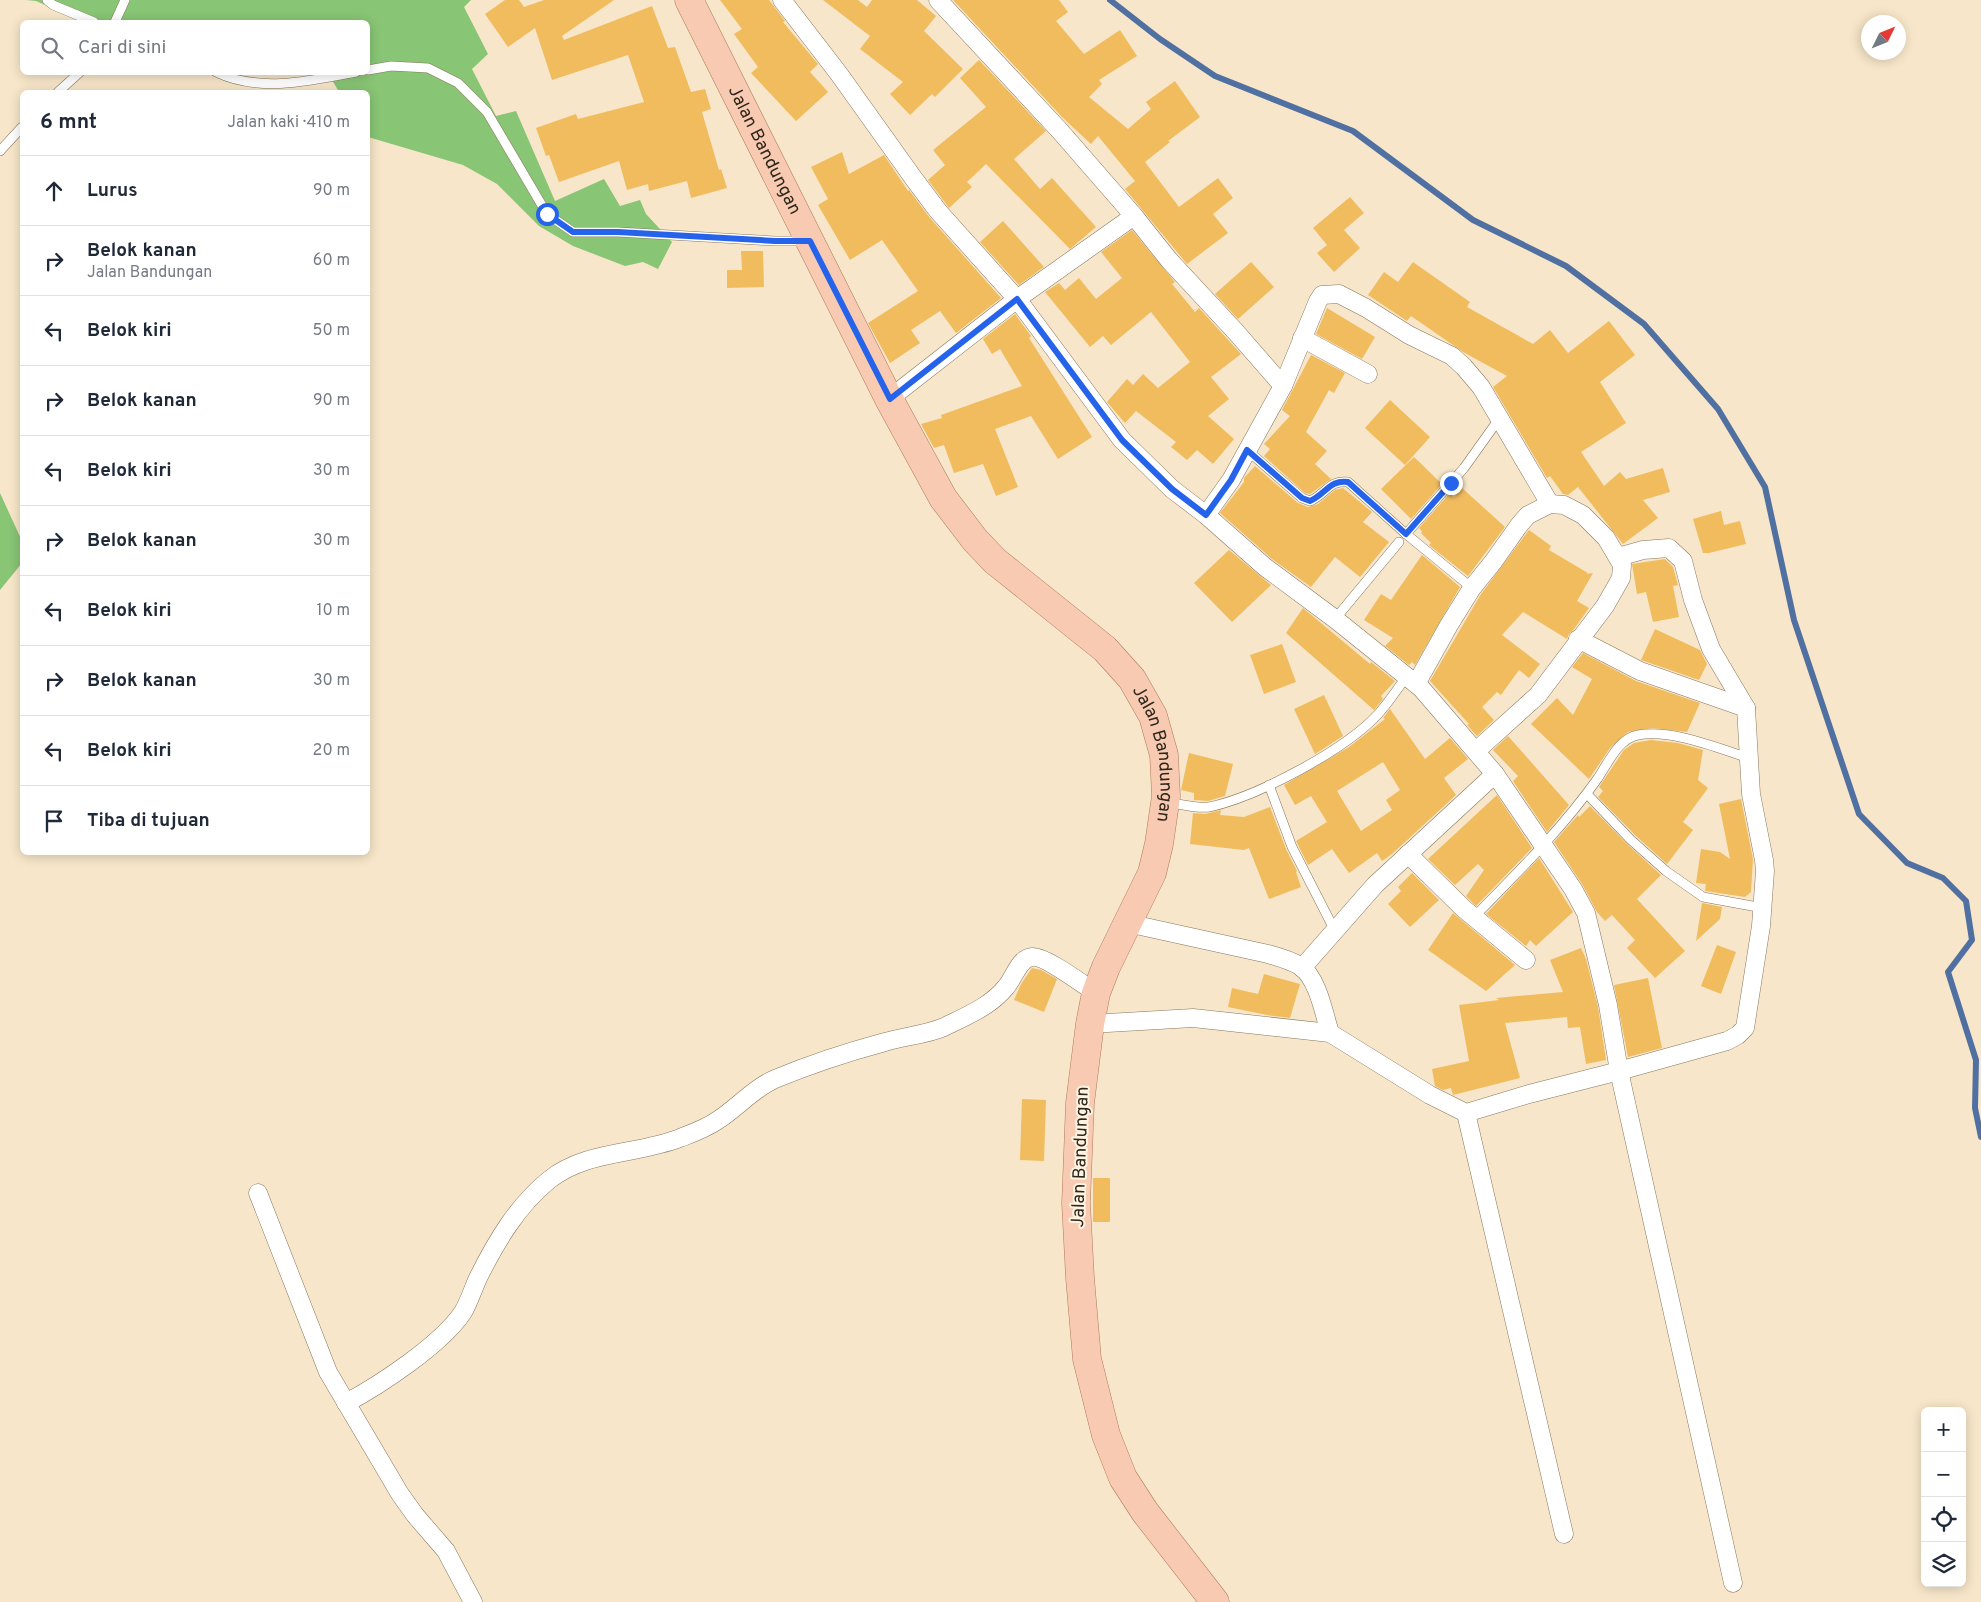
<!DOCTYPE html>
<html lang="id">
<head>
<meta charset="utf-8">
<style>
  body { margin:0; font-family:Overpass,sans-serif; background:#f2f2f3; color:#1f2937 }
  .controls { position:absolute; right:15px; bottom:15px; display:grid; overflow:hidden; border-radius:8px; box-shadow:0 2px 12px #0003 }
  .controls button { width:45px; height:45px; display:grid; place-items:center; padding:0; border:0; border-bottom:1px solid #e0e1e3; background:#fff; color:#1f2937; font:25px sans-serif }
  .compass { position:absolute; left:1861px; top:15px; width:45px; height:45px; border-radius:50%; background:#fff; box-shadow:0 2px 12px #0003; rotate:47deg }
  .stop { position:absolute; width:15px; height:15px; margin:-11px; border:4px solid #2563eb; border-radius:50%; background:#fff }
  .stop.end { background:#2563eb; border-color:#fff; box-shadow:0 1px 5px #0008 }
  .list { margin:0; padding:0; list-style:none }
  h2 { display:flex; justify-content:space-between; align-items:center; height:65px; margin:0; padding:0 20px; font-size:21px }
  h2 small { font-size:16px; font-weight:400; color:#747a83 }
  .list li { display:grid; grid-template-columns:32px 1fr auto; gap:15px; align-items:center; box-sizing:border-box; height:70px; padding:0 20px; border-top:1px solid #e0e1e3 }
  .list b { display:block; font-size:19px; white-space:nowrap }
  .list p { margin:0; font-size:16px; white-space:nowrap; color:#747a83 }
  .list em { font-size:16px; font-style:normal; color:#747a83 }
  .icon { flex:none; width:28px; height:28px; fill:none; stroke:currentColor; stroke-width:2; stroke-linecap:round; stroke-linejoin:round }
  .map { position:relative; flex:none; width:1981px; height:1602px; overflow:hidden }
  .search { position:absolute; background:#fff; box-shadow:0 2px 12px #0003; left:20px; top:20px; width:350px; height:55px; display:flex; align-items:center; gap:12px; box-sizing:border-box; padding:0 18px; border-radius:8px; color:#747a83; font-size:19px }
  .panel { position:absolute; background:#fff; box-shadow:0 2px 12px #0003; left:20px; top:90px; width:350px; height:765px; border-radius:8px }
  .map>svg:first-child { display:block }
  .forest { fill:#88c574 }
  .lines { fill:none; stroke-linecap:round; stroke-linejoin:round }
  .stream { stroke:#5070a2; stroke-width:6 }
  .building { fill:#f1bc5e; fill-rule:evenodd }
  .service-casing { stroke:#87775d; stroke-width:10 }
  .minor-casing { stroke:#87775d; stroke-width:19 }
  .primary-casing { stroke:#ae795b; stroke-width:29 }
  .service { stroke:#fff; stroke-width:9 }
  .minor { stroke:#fff; stroke-width:18 }
  .primary { stroke:#f8cab2; stroke-width:28 }
  .route { stroke:#2563eb; stroke-width:6 }
  .labels { text-anchor:middle; dominant-baseline:central; stroke-width:4; stroke-linejoin:round; paint-order:stroke }
  .street-label { font-size:18px; fill:#2d261b; stroke:#fff4e2 }
</style>
</head>
<body>
<div class="map">
<svg width="1981" height="1602" viewBox="0 0 1981 1602">
  <rect width="100%" height="100%" fill="#f7e6c9"/>
  <g class="forest">
    <path d="M26,0H471L464,7L488,54L472,69L496,116L516,111L555,201L604,179L620,206L640,200L646,214L672,242L658,269L643,262L625,266L573,246L539,226L497,184L463,165L368,137V92H339L328,73L368,72V22H85L36,1Z"/>
    <path d="M0,493L22,541V563L0,590Z"/>
  </g>
  <g class="lines">
    <path class="stream" d="M1110,0L1160,39L1215,76L1353,131L1473,220L1566,266L1644,324L1718,409L1765,487L1794,620L1859,814L1907,863L1943,878L1966,901L1972,940L1948,972L1976,1060L1975,1108L1981,1137"/>
  </g>
  <g class="building">
    <path d="M505,0H519L524,7L544,0H614L562,36L564,40L652,6L668,48L675,47L691,92L705,89L711,109L702,112L719,170L721,169L727,188L691,198L687,181L649,191L648,184L627,190L619,161L559,182L549,155L546,156L536,128L576,114L578,119L644,102L628,55L552,80L535,28L508,47L485,14Z"/>
    <path d="M720,0H769L785,21L783,22L818,64L810,72L828,92L796,121L751,73L758,67L734,34L742,29Z"/>
    <path d="M823,0H858L867,7L872,0H917L936,16L924,31L963,69L935,97L932,94L910,115L890,94L903,82L860,49L870,36Z"/>
    <path d="M953,0H1059L1068,12L1056,21L1084,54L1120,30L1137,56L1099,80L1102,84L1089,97L1128,129L1151,109L1146,102L1175,81L1200,117L1168,141L1170,142L1145,162L1179,207L1218,178L1233,198L1213,214L1228,233L1187,264L1125,189L1135,181L1098,136L1091,144L1062,117Z"/>
    <path d="M979,60L1046,131L1014,159L1040,189L1052,178L1096,227L1070,249L986,164L967,182L972,187L949,208L928,180L945,165L933,150L986,107L960,78Z"/>
    <path d="M842,152L849,174L884,155L908,191L909,190L930,218L1001,298L956,333L940,311L911,330L920,343L890,363L868,323L918,291L882,240L850,260L818,205L828,199L811,167Z"/>
    <path d="M1350,197L1364,213L1344,230L1360,248L1334,272L1317,253L1327,245L1313,228Z"/>
    <path d="M1003,221L1044,267L1019,285L980,242Z"/>
    <path d="M1132,230L1175,282L1172,284L1195,312L1199,308L1241,354L1211,377L1229,399L1208,416L1234,439L1213,464L1197,450L1187,460L1171,447L1176,442L1136,411L1125,423L1107,402L1127,379L1133,385L1143,374L1158,388L1190,362L1151,312L1111,345L1103,336L1090,347L1045,292L1059,283L1065,290L1079,278L1096,299L1122,278L1101,252Z"/>
    <path d="M741,251H763L764,287L727,288V270H742Z"/>
    <path d="M1251,262L1274,287L1238,319L1215,294Z"/>
    <path d="M1413,262L1470,302L1467,307L1533,344L1550,330L1568,353L1609,321L1635,355L1600,382L1626,423L1581,452L1604,486L1620,472L1626,479L1663,468L1670,492L1643,500L1658,518L1623,544L1578,487L1568,495L1563,494L1550,476L1547,478L1493,387L1507,376L1463,352L1411,316L1407,321L1368,295L1384,272L1398,282Z"/>
    <path d="M1327,308L1375,337L1362,359L1316,334Z"/>
    <path d="M1015,314L1031,336L1029,338L1092,437L1058,459L1031,416L995,429L1018,487L996,496L983,464L954,473L944,445L934,448L921,424L942,418L941,415L1022,386L1000,349L992,354L983,339Z"/>
    <path d="M1311,355L1345,373L1334,393L1329,390L1306,432L1327,451L1315,464L1331,479L1310,494L1305,493L1264,456L1270,449L1264,444L1290,416L1282,410Z"/>
    <path d="M1390,400L1430,437L1405,465L1365,428Z"/>
    <path d="M1414,457L1442,484L1411,519L1381,489Z"/>
    <path d="M1255,466L1298,503L1308,507L1318,504L1335,490L1343,488L1372,512L1363,522L1389,542L1360,577L1335,557L1311,587L1272,559L1220,513L1244,482V478Z"/>
    <path d="M1462,488L1505,527L1468,576L1429,545L1431,543L1421,533L1422,531L1419,528L1450,493L1454,497Z"/>
    <path d="M1721,511L1724,525L1740,521L1746,544L1709,553H1703L1693,519Z"/>
    <path d="M1529,530L1551,546L1549,550L1588,573L1586,574L1593,573L1577,601L1589,608L1574,629L1569,634L1567,639L1523,612L1502,635L1540,664L1529,678L1519,670L1501,695L1497,692L1482,707L1494,720L1477,736L1467,725L1469,724L1430,681L1481,594Z"/>
    <path d="M1229,550L1271,585L1232,622L1194,583Z"/>
    <path d="M1422,555L1460,587L1415,665L1412,662L1409,665L1385,646L1393,638L1364,620L1381,594L1391,600Z"/>
    <path d="M1665,559L1673,567L1678,585L1673,586L1679,617L1653,622L1646,592L1637,594L1632,564Z"/>
    <path d="M1303,608L1370,664L1371,662L1395,681L1381,696L1383,699L1374,710L1286,633Z"/>
    <path d="M1655,629L1700,650L1707,664L1699,680L1641,660Z"/>
    <path d="M1282,644L1296,682L1264,694L1250,655Z"/>
    <path d="M1583,653L1636,681L1700,703L1687,732L1652,728L1628,732L1610,748L1589,779L1531,724L1557,698L1573,715L1592,679L1572,667Z"/>
    <path d="M1324,695L1343,736L1315,754L1294,709Z"/>
    <path d="M1390,709L1425,759L1450,738L1468,759L1444,778L1456,795L1392,854L1382,861L1377,853L1349,873L1332,849L1308,865L1296,841L1327,822L1311,796L1295,805L1284,785L1349,747L1385,719L1383,718ZM1383,762L1400,790L1386,800L1392,810L1361,831L1337,791Z"/>
    <path d="M1508,736L1569,805L1547,832L1513,781L1518,776L1493,750Z"/>
    <path d="M1651,740L1678,743L1703,750L1698,780L1708,788L1683,822L1693,830L1667,864L1635,835L1598,797L1603,791L1599,787L1624,750L1634,743Z"/>
    <path d="M1189,753L1233,764L1225,796L1208,801L1194,800V793L1181,790Z"/>
    <path d="M1497,795L1532,848L1476,906L1466,896L1484,870L1478,864L1455,885L1428,859Z"/>
    <path d="M1741,799L1753,859L1751,892L1745,897L1705,891L1706,884L1696,883L1701,849L1720,852L1730,859L1719,804Z"/>
    <path d="M1590,806L1627,844L1661,875L1637,899L1685,951L1655,978L1627,948L1635,940L1612,915L1605,921L1597,912L1582,884L1554,842L1578,815L1579,817Z"/>
    <path d="M1270,807L1286,849L1297,871L1296,872L1301,887L1269,899L1249,848L1244,850L1190,844L1193,813L1205,814L1221,810L1220,815L1244,817Z"/>
    <path d="M1539,858L1573,912L1536,946L1530,940L1526,946L1486,914Z"/>
    <path d="M1412,873L1439,900L1410,927L1388,904L1401,891L1398,887Z"/>
    <path d="M1702,903L1722,907L1720,919L1696,941Z"/>
    <path d="M1453,913L1515,965L1486,991L1428,950Z"/>
    <path d="M1717,945L1736,952L1721,994L1701,986Z"/>
    <path d="M1581,948L1586,959L1598,1007L1606,1060L1586,1064L1580,1027L1568,1028L1567,1017L1505,1023L1520,1078L1453,1095L1451,1088L1443,1090L1435,1086L1432,1069L1469,1061L1459,1005L1499,1000L1496,998L1563,992L1550,960Z"/>
    <path d="M1032,968L1041,970L1057,979L1044,1012L1014,1000L1021,984Z"/>
    <path d="M1264,974L1300,984L1290,1018L1267,1015L1228,1007L1232,988L1258,994Z"/>
    <path d="M1648,978L1662,1048L1628,1057L1614,985Z"/>
    <path d="M1022,1099L1046,1100L1044,1161L1020,1160Z"/>
    <rect x="1093" y="1178" width="17" height="44"/>
  </g>
  <g class="lines">
    <defs>
      <g id="service">
        <path d="M47,0L53,5L94,22"/>
        <path d="M115,22L125,0"/>
        <path d="M368,70L391,66L428,68L458,83L487,112L547,214L573,232H618L775,241H804"/>
        <path d="M216,72C259,93 310,81 356,72"/>
        <path d="M58,92L80,72"/>
        <path d="M0,151L22,127"/>
        <path d="M1247,450L1302,498L1310,501C1325,495 1330,479 1348,482L1406,534L1464,468L1499,419"/>
        <path d="M1406,534L1472,588"/>
        <path d="M1335,619L1399,542"/>
        <path d="M1269,785L1292,847L1335,931"/>
        <path d="M1587,794L1631,840L1666,871L1703,897L1763,908"/>
        <path d="M1167,802C1178,804 1199,809 1209,807C1257,797 1347,749 1379,713C1389,702 1398,688 1407,676"/>
        <path d="M1474,917C1518,872 1562,829 1598,778C1608,763 1619,738 1638,735C1672,729 1717,748 1749,758"/>
      </g>
      <g id="minor">
        <path d="M782,0L839,74L914,179L938,211L1017,299L1122,440L1172,489L1206,515L1265,567L1335,619L1421,688L1495,774L1573,889L1586,913L1608,1005L1619,1071L1727,1041L1738,1035L1745,1028L1761,926L1765,871L1764,860L1751,794L1746,708L1640,671L1578,639"/>
        <path d="M938,0L1060,131L1134,216L1169,260L1235,331L1283,386L1231,480L1206,515"/>
        <path d="M1302,338L1368,374"/>
        <path d="M1283,386L1318,301L1322,295L1339,294L1366,308L1409,335L1452,356L1464,367L1481,387L1550,504"/>
        <path d="M889,399L1017,299L1134,216"/>
        <path d="M1618,557L1643,550L1669,548L1683,561L1693,600L1711,649L1746,708"/>
        <path d="M1416,684L1449,625L1472,588L1493,562L1520,524L1528,515L1550,504L1564,505L1583,515L1606,538L1622,565L1621,578L1605,606L1538,695L1476,751"/>
        <path d="M1408,854L1464,909L1526,960"/>
        <path d="M1127,923L1268,954C1279,957 1290,960 1300,966C1318,978 1324,1014 1330,1033"/>
        <path d="M1302,968L1375,885L1495,774"/>
        <path d="M1090,1024L1193,1018L1330,1033L1430,1095L1466,1113L1529,1094L1619,1071L1733,1583"/>
        <path d="M1466,1113L1564,1534"/>
        <path d="M258,1193L328,1372L400,1494L415,1515L446,1551L473,1602"/>
        <path d="M346,1403C380,1385 442,1344 463,1312C469,1302 473,1289 478,1278C496,1242 517,1206 549,1180C586,1150 637,1155 680,1138C693,1133 707,1128 718,1120C737,1108 754,1088 775,1079C811,1064 848,1052 885,1042C904,1036 926,1035 944,1027C966,1016 990,1007 1006,987C1014,978 1019,958 1032,957C1044,955 1085,986 1096,993"/>
      </g>
      <g id="primary">
        <path id="s1" d="M689,0L889,399L943,498L975,540L995,561L1105,649L1132,679L1153,716L1164,755L1166,796L1159,844L1152,873L1106,967L1096,993L1090,1024L1080,1103L1076,1203L1080,1278L1087,1359L1106,1435L1123,1478L1145,1512L1215,1602"/>
      </g>
    </defs>
    <use href="#service" class="service-casing"/>
    <use href="#minor" class="minor-casing"/>
    <use href="#primary" class="primary-casing"/>
    <use href="#service" class="service"/>
    <use href="#minor" class="minor"/>
    <use href="#primary" class="primary"/>
  </g>
  <g class="lines">
    <path class="route" d="M547,214L573,232H618L775,241H810L890,399L1017,299L1122,440L1172,489L1206,515L1231,480L1247,450L1302,498L1310,501C1325,495 1330,479 1348,482L1406,534L1451,483"/>
  </g>
  <g class="labels">
    <g class="street-label">
      <text stroke="none"><textPath href="#s1" startOffset="168">Jalan Bandungan</textPath></text>
      <text stroke="none"><textPath href="#s1" startOffset="902">Jalan Bandungan</textPath></text>
      <text transform="translate(1081 1157) rotate(-88)">Jalan Bandungan</text>
    </g>
  </g>
</svg>
<div class="controls">
<button>+</button>
<button>−</button>
<button><svg class="icon" aria-label="locate" viewBox="0 0 24 24"><circle cx="12" cy="12" r="6"/><path d="M12 2v4M12 18v4M2 12h4M18 12h4"/></svg></button>
<button><svg class="icon" aria-label="layers" viewBox="0 0 24 24"><path d="M12 4l9 5-9 5-9-5zM3 14l9 5 9-5"/></svg></button>
</div>
<svg class="compass" viewBox="-18 -18 36 36"><path d="M0-13l5 13h-10z" fill="#e53935"/><path d="M0 13l5-13h-10z" fill="#747a83"/></svg>
<div class="stop" style="left:547px;top:214px"></div>
<div class="stop end" style="left:1451px;top:483px"></div>
<div class="search"><svg class="icon" aria-label="search" viewBox="0 0 24 24"><circle cx="10" cy="10" r="6"/><path d="M15 15l6 6"/></svg>Cari di sini</div>
<section class="panel">
<h2>6 mnt<small>Jalan kaki · 410 m</small></h2>
<ul class="list">
<li><svg class="icon" aria-label="ahead" viewBox="0 0 24 24"><path d="M12 20V5M6 11l6-6 6 6"/></svg><div><b>Lurus</b></div><em>90 m</em></li>
<li><svg class="icon" aria-label="right" viewBox="0 0 24 24"><path d="M7 20v-9h11M14 6l5 5-5 5"/></svg><div><b>Belok kanan</b><p>Jalan Bandungan</p></div><em>60 m</em></li>
<li><svg class="icon" aria-label="left" viewBox="0 0 24 24"><path d="M17 20v-9H6M10 6l-5 5 5 5"/></svg><div><b>Belok kiri</b></div><em>50 m</em></li>
<li><svg class="icon" aria-label="right" viewBox="0 0 24 24"><path d="M7 20v-9h11M14 6l5 5-5 5"/></svg><div><b>Belok kanan</b></div><em>90 m</em></li>
<li><svg class="icon" aria-label="left" viewBox="0 0 24 24"><path d="M17 20v-9H6M10 6l-5 5 5 5"/></svg><div><b>Belok kiri</b></div><em>30 m</em></li>
<li><svg class="icon" aria-label="right" viewBox="0 0 24 24"><path d="M7 20v-9h11M14 6l5 5-5 5"/></svg><div><b>Belok kanan</b></div><em>30 m</em></li>
<li><svg class="icon" aria-label="left" viewBox="0 0 24 24"><path d="M17 20v-9H6M10 6l-5 5 5 5"/></svg><div><b>Belok kiri</b></div><em>10 m</em></li>
<li><svg class="icon" aria-label="right" viewBox="0 0 24 24"><path d="M7 20v-9h11M14 6l5 5-5 5"/></svg><div><b>Belok kanan</b></div><em>30 m</em></li>
<li><svg class="icon" aria-label="left" viewBox="0 0 24 24"><path d="M17 20v-9H6M10 6l-5 5 5 5"/></svg><div><b>Belok kiri</b></div><em>20 m</em></li>
<li><svg class="icon" aria-label="arrive" viewBox="0 0 24 24"><path d="M6 21V4h12l-3 4 3 4H6"/></svg><div><b>Tiba di tujuan</b></div></li>
</ul>
</section>
</div>
</body>
</html>
